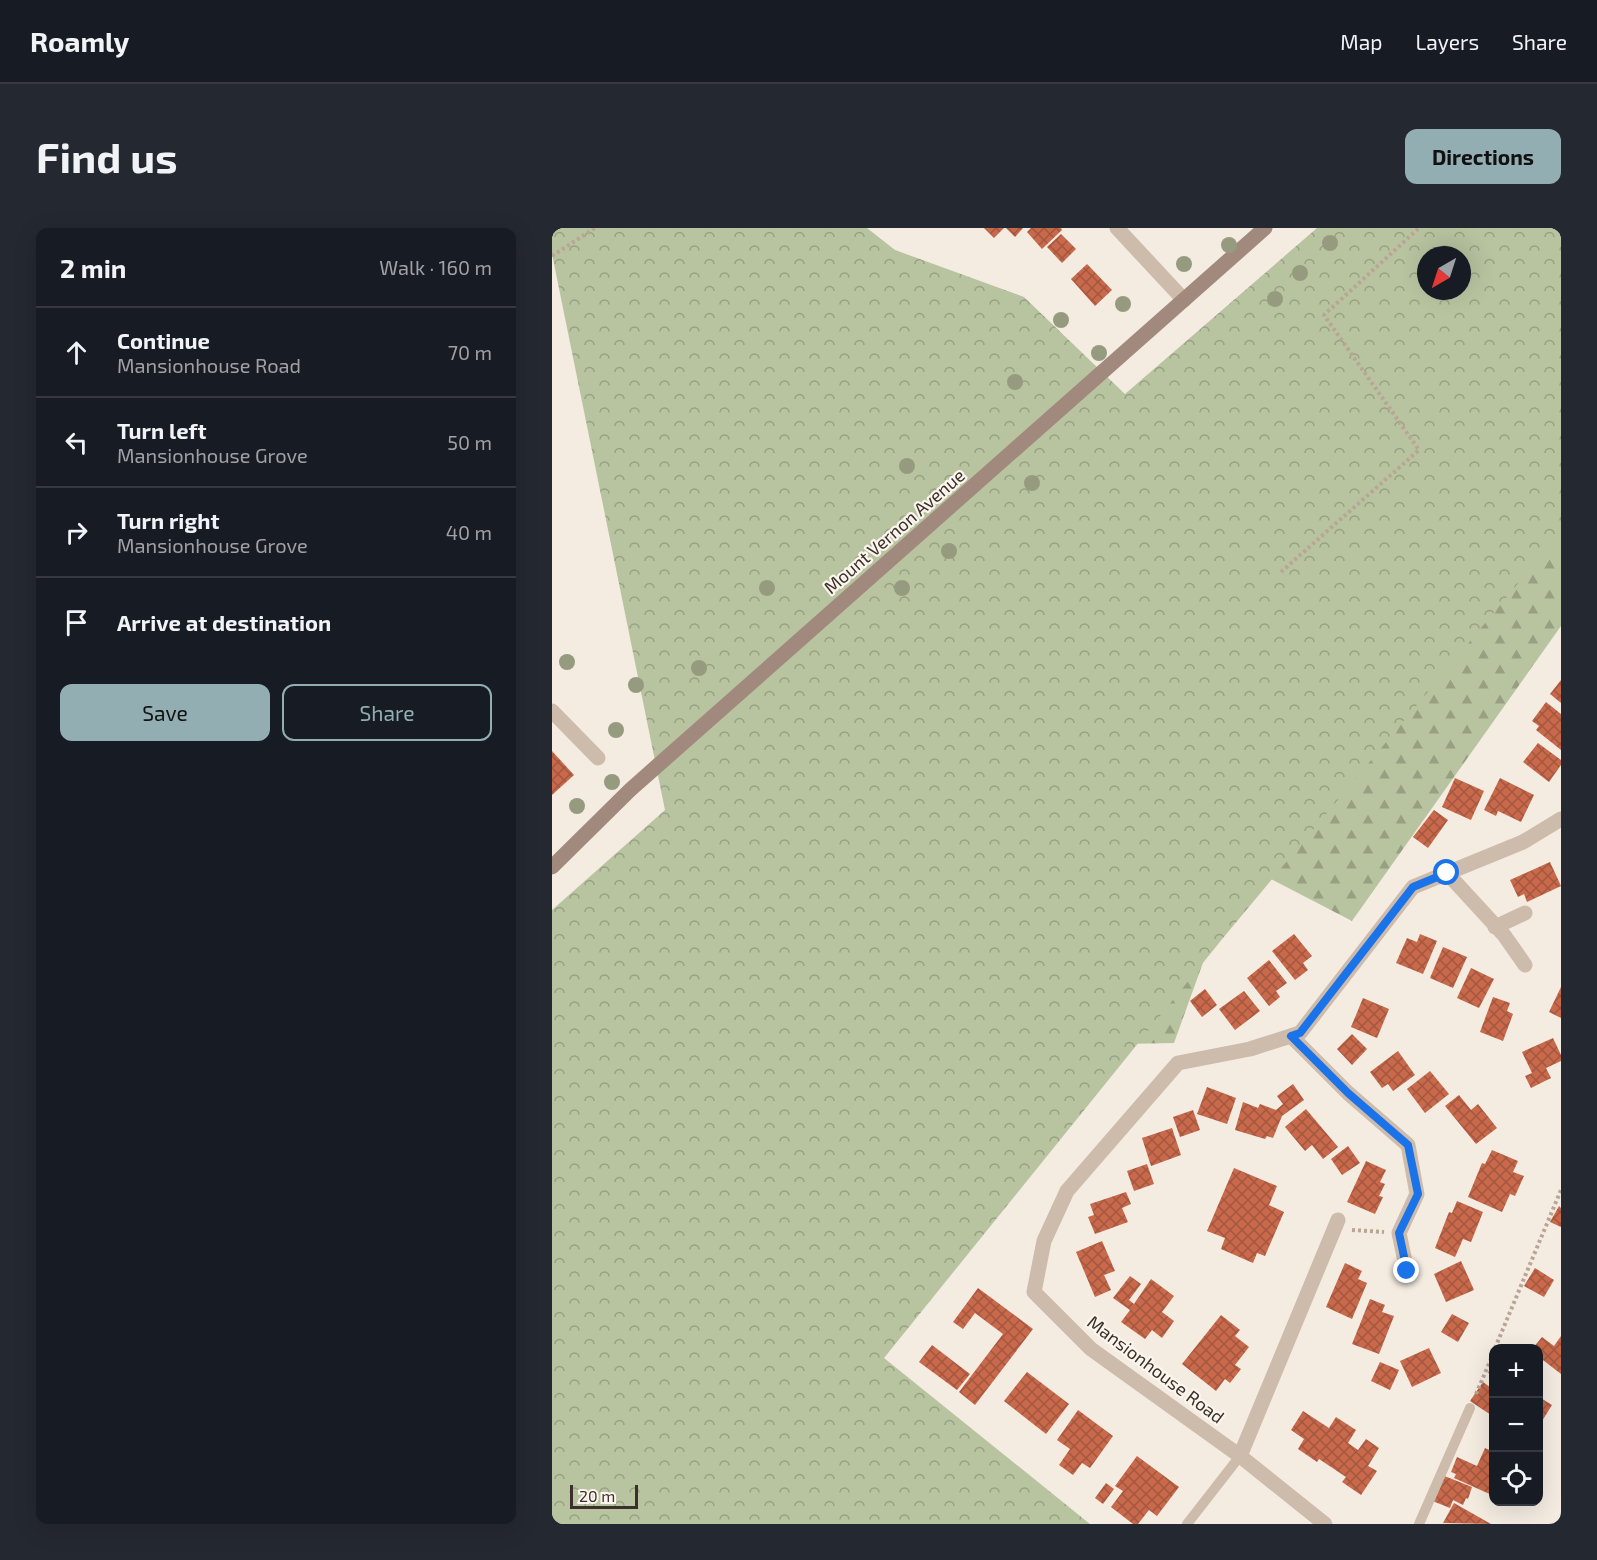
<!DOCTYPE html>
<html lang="en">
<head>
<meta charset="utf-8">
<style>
  body { margin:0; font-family:"Exo 2",sans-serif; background:#242831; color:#f1f3f6 }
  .controls { position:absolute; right:18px; bottom:18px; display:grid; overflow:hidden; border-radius:12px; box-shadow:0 6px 24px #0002 }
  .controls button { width:54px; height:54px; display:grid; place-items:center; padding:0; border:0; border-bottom:2px solid #363941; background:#171b24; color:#f1f3f6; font:30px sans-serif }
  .compass { position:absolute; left:865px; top:18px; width:54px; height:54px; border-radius:50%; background:#171b24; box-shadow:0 6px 24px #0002; rotate:219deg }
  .scale { position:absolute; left:18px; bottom:15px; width:68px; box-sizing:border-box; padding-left:6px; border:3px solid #3b302b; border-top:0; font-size:16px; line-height:21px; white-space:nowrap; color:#3b302b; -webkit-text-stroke:4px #fbf5ee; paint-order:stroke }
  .stop { position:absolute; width:18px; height:18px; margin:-14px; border:4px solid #1a73e8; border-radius:50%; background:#fff }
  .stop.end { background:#1a73e8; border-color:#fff; box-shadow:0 2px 6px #0008 }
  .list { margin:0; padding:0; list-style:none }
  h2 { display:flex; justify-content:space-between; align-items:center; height:78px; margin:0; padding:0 24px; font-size:26px }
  h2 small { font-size:20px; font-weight:400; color:#9ea1a6 }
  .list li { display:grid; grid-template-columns:39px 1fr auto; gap:18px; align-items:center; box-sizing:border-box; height:90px; padding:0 24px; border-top:2px solid #363941 }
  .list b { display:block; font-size:22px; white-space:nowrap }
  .list p { margin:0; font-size:20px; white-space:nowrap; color:#9ea1a6 }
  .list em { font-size:20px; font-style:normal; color:#9ea1a6 }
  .actions { display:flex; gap:12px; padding:18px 24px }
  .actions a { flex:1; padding:14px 0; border:2px solid #92aeb2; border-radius:12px; text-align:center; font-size:21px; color:#92aeb2 }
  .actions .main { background:#92aeb2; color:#111 }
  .icon { flex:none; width:33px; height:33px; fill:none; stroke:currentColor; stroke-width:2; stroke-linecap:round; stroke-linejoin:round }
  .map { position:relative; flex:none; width:1009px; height:1296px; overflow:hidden; border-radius:12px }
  header { display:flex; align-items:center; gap:36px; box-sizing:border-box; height:84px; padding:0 30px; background:#171b24; border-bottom:2px solid #363941 }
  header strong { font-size:28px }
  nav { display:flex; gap:33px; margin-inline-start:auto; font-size:21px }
  .intro { display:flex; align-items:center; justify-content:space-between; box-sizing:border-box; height:144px; padding:0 36px }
  h1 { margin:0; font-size:42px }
  .button { padding:15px 27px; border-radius:12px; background:#92aeb2; color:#111; font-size:21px; font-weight:700 }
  main { display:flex; gap:36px; padding:0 36px }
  aside { flex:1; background:#171b24; border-radius:12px; box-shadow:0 6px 24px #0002 }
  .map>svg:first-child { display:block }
  .forest { fill:url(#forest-firs) }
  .park { fill:url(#park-crowns); fill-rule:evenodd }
  .building { fill:url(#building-cross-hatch) }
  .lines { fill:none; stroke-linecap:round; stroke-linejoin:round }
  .path { stroke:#b9a596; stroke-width:4; stroke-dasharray:3 3; stroke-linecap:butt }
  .service { stroke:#cdbbac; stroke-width:10 }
  .minor { stroke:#cdbbac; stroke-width:15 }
  .secondary { stroke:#a18a7d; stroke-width:15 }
  .tree { fill:#969b7f }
  .route { stroke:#1a73e8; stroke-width:8 }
  .labels { text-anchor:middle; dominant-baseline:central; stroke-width:4.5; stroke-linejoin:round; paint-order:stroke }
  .street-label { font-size:18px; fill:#3b302b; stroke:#fbf5ee }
</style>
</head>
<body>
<header>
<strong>Roamly</strong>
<nav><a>Map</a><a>Layers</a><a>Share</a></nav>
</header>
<div class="intro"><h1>Find us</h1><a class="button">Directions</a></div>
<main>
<aside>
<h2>2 min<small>Walk · 160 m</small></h2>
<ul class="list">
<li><svg class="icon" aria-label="ahead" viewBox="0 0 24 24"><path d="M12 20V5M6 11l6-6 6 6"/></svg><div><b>Continue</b><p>Mansionhouse Road</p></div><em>70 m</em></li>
<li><svg class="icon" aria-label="left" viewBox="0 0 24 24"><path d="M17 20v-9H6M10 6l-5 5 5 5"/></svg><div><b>Turn left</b><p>Mansionhouse Grove</p></div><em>50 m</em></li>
<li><svg class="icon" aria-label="right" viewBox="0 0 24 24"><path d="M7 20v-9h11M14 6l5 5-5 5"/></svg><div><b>Turn right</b><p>Mansionhouse Grove</p></div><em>40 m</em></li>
<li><svg class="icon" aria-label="arrive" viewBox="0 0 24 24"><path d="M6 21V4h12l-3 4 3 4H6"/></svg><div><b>Arrive at destination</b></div></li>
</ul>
<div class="actions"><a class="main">Save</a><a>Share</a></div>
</aside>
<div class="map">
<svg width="1009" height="1296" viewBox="0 0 1009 1296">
  <defs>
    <pattern id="forest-firs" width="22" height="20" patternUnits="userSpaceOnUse" patternTransform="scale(1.5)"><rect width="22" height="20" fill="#b8c4a0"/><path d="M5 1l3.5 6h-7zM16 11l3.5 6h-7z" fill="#97a083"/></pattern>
    <pattern id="park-crowns" width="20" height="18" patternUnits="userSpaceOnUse" patternTransform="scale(1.5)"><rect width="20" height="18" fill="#b8c4a0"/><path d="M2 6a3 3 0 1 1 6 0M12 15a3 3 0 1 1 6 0" fill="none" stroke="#97a083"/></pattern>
    <pattern id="building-cross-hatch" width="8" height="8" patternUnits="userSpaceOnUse" patternTransform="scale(1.5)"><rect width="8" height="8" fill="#c8694b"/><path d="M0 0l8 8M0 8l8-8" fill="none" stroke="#a4573f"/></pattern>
  </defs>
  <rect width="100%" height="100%" fill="#f4ebe1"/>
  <path class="forest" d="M1009,183V398L800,693L717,650L666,693L622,815L571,816Z"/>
  <path class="park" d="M0,0H315L343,22L472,69L573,166L765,0H1009V304L671,710L332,1130L538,1296H0V682L113,582L0,26ZM874,27H910V63H874Z"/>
  <g class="building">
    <path d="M432,0H452L442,10Z"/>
    <path d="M454,0H471L463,9Z"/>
    <path d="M479,0H509L510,2L490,21L475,4Z"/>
    <path d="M509,6L524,21L510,35L495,19Z"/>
    <path d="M535,36L560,62L543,78L519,51Z"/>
    <path d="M1009,452V475L998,466Z"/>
    <path d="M994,474L1009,486V522L984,502L987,498L980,493Z"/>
    <path d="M986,515L1009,532V537L997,554L971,534Z"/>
    <path d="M0,523L22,547L0,567Z"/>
    <path d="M903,550L932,563L919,592L890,579Z"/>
    <path d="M948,550L982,567L969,594L946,583L944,588L932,582Z"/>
    <path d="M882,582L896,592L876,620L861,609Z"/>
    <path d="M998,634L1009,658L975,674L972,666L966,669L958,652Z"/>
    <path d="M742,706L760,728L751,735L756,742L743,752L720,723Z"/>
    <path d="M868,706L885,713L871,746L844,735L855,710L865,714Z"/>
    <path d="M891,719L915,729L901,760L878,750Z"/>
    <path d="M717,732L735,755L724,763L728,769L717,778L695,750Z"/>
    <path d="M919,740L942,751L927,780L905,770Z"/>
    <path d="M1009,759V790L997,784Z"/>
    <path d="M653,761L665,777L650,789L638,773Z"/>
    <path d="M692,763L708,783L683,802L667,781Z"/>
    <path d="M941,769L958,775L955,783L961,786L951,813L928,804Z"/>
    <path d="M811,770L837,781L825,810L799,799Z"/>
    <path d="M800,806L815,821L800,837L785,821Z"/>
    <path d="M1001,810L1009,827V833L994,840L999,850L979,860L973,848L980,845L970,824Z"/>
    <path d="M846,823L863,847L841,863L836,856L830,860L818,844Z"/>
    <path d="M878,843L897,866L873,885L855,861Z"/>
    <path d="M741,856L752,872L730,888L721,910L715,908L713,911L683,902L691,874L706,880L708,876L724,882L731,876L725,868Z"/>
    <path d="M655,859L684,870L675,896L645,886Z"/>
    <path d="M907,867L919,882L926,876L945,900L924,916L893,878Z"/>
    <path d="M754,881L786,919L771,931L760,917L753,923L733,899Z"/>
    <path d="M641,882L648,902L628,909L621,889Z"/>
    <path d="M620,900L629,927L599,938L590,910Z"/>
    <path d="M796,918L808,935L790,947L779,931Z"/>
    <path d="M940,922L966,933L961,944L972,948L963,968L958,966L950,984L916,969L930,935L933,936Z"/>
    <path d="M814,933L834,942L828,954L833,956L827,968L831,969L823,986L795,974Z"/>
    <path d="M595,936L602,956L582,963L575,943Z"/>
    <path d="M682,940L725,958L717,977L732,984L713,1028L705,1025L701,1035L669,1021L673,1010L655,1003Z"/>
    <path d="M574,964L579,976L570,980L576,994L543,1006L536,989L542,987L538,976Z"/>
    <path d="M905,973L931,984L919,1014L911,1011L903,1029L883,1020L897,984L900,985Z"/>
    <path d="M1007,978L1009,980V999L998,994Z"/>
    <path d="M550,1013L563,1043L552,1047L559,1062L543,1069L524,1024Z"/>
    <path d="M909,1033L922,1062L894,1074L882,1046Z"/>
    <path d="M793,1035L810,1043L806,1051L815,1055L800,1091L774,1079Z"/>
    <path d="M983,1040L1002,1052L992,1069L972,1058Z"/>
    <path d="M578,1048L589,1056L577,1072L582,1076L599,1051L622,1068L610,1084L622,1093L610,1110L600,1102L593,1111L569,1094L578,1082L561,1070Z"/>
    <path d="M426,1060L481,1101L423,1177L407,1164L451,1106L423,1085L411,1101L401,1094Z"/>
    <path d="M818,1071L833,1077L830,1084L842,1088L827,1126L800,1116Z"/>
    <path d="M900,1086L917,1095L906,1114L889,1104Z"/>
    <path d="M669,1087L688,1102L683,1108L697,1119L683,1137L689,1141L678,1155L673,1151L664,1163L630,1136Z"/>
    <path d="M1009,1108V1146L987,1129V1120H981L990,1109L1002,1118Z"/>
    <path d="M380,1117L418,1146L405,1162L367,1134Z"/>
    <path d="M877,1120L889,1145L860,1159L848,1133Z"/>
    <path d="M942,1132V1147L936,1145Z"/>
    <path d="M828,1134L847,1142L838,1162L819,1153Z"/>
    <path d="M475,1144L517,1176L494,1206L452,1173Z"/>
    <path d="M931,1154L942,1162V1189L918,1173Z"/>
    <path d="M987,1169L1000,1177L987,1198Z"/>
    <path d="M526,1182L561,1208L538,1240L530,1235L521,1247L507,1237L518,1221L505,1212Z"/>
    <path d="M751,1183L777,1200L784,1189L804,1202L796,1215L806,1222L814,1211L827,1220L816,1238L825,1243L809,1267L790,1254L794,1249L767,1231L765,1234L746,1221L752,1211L739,1202Z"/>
    <path d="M933,1220L942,1224V1268L902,1250L904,1246L899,1244L905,1229L925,1238Z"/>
    <path d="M585,1228L627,1259L605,1288L597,1282L586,1296H581L559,1279L571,1263L563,1258Z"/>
    <path d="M890,1247L920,1259L916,1271L914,1270L911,1277L901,1272L898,1280L878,1272Z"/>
    <path d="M554,1255L562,1261L551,1276L543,1270Z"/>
    <path d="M902,1275L939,1296L891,1295Z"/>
  </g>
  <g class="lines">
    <g class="path">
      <path d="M0,28L43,0"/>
      <path d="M729,344L867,222L772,87L867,0"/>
      <path d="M800,1002L832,1004"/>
      <path d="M943,1120L1009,962"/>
      <path d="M924,1166L942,1124"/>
    </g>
    <g class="service">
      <path d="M635,1296L688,1228"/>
      <path d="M867,1296L918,1180"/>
    </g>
    <g class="minor">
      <path d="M565,0L632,72"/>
      <path d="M0,483L46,530"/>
      <path d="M895,645L952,707L973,737"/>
      <path d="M943,699L973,685"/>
      <path d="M739,808L796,865L856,917L865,966L847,1005L855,1043"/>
      <path d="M688,1228L786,992"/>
      <path d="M773,1296L688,1228L539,1121L482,1064L492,1013L515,963L626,835L698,821L748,805L861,659L971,614L1009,591"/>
    </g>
    <path class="secondary" d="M0,639L78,562L713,0"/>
  </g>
  <g class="tree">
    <circle cx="778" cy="15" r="8"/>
    <circle cx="677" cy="17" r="8"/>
    <circle cx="632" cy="36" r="8"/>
    <circle cx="748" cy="45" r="8"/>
    <circle cx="723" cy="71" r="8"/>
    <circle cx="571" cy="76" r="8"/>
    <circle cx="509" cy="92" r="8"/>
    <circle cx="547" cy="125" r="8"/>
    <circle cx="463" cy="154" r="8"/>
    <circle cx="355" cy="238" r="8"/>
    <circle cx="480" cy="255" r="8"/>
    <circle cx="397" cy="323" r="8"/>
    <circle cx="215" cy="360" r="8"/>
    <circle cx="350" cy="360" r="8"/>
    <circle cx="15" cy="434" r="8"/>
    <circle cx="147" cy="440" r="8"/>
    <circle cx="84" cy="457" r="8"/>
    <circle cx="64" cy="502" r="8"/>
    <circle cx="60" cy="554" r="8"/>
    <circle cx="25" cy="578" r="8"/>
  </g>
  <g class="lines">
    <path class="route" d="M855,1043L847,1005L866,966L856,917L796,865L739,808L748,805L861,659L895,645"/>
  </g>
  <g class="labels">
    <g class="street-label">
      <text transform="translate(342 303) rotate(-41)">Mount Vernon Avenue</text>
      <text transform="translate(604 1141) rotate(37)">Mansionhouse Road</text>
    </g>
  </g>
</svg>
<div class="controls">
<button>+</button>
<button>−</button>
<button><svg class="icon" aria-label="locate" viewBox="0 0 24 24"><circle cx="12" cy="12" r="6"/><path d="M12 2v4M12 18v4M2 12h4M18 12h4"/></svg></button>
</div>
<svg class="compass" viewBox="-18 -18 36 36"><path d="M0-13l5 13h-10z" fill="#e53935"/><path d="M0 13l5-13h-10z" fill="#9ea1a6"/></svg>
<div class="scale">20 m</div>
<div class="stop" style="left:895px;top:645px"></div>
<div class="stop end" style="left:855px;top:1043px"></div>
</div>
</main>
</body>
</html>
